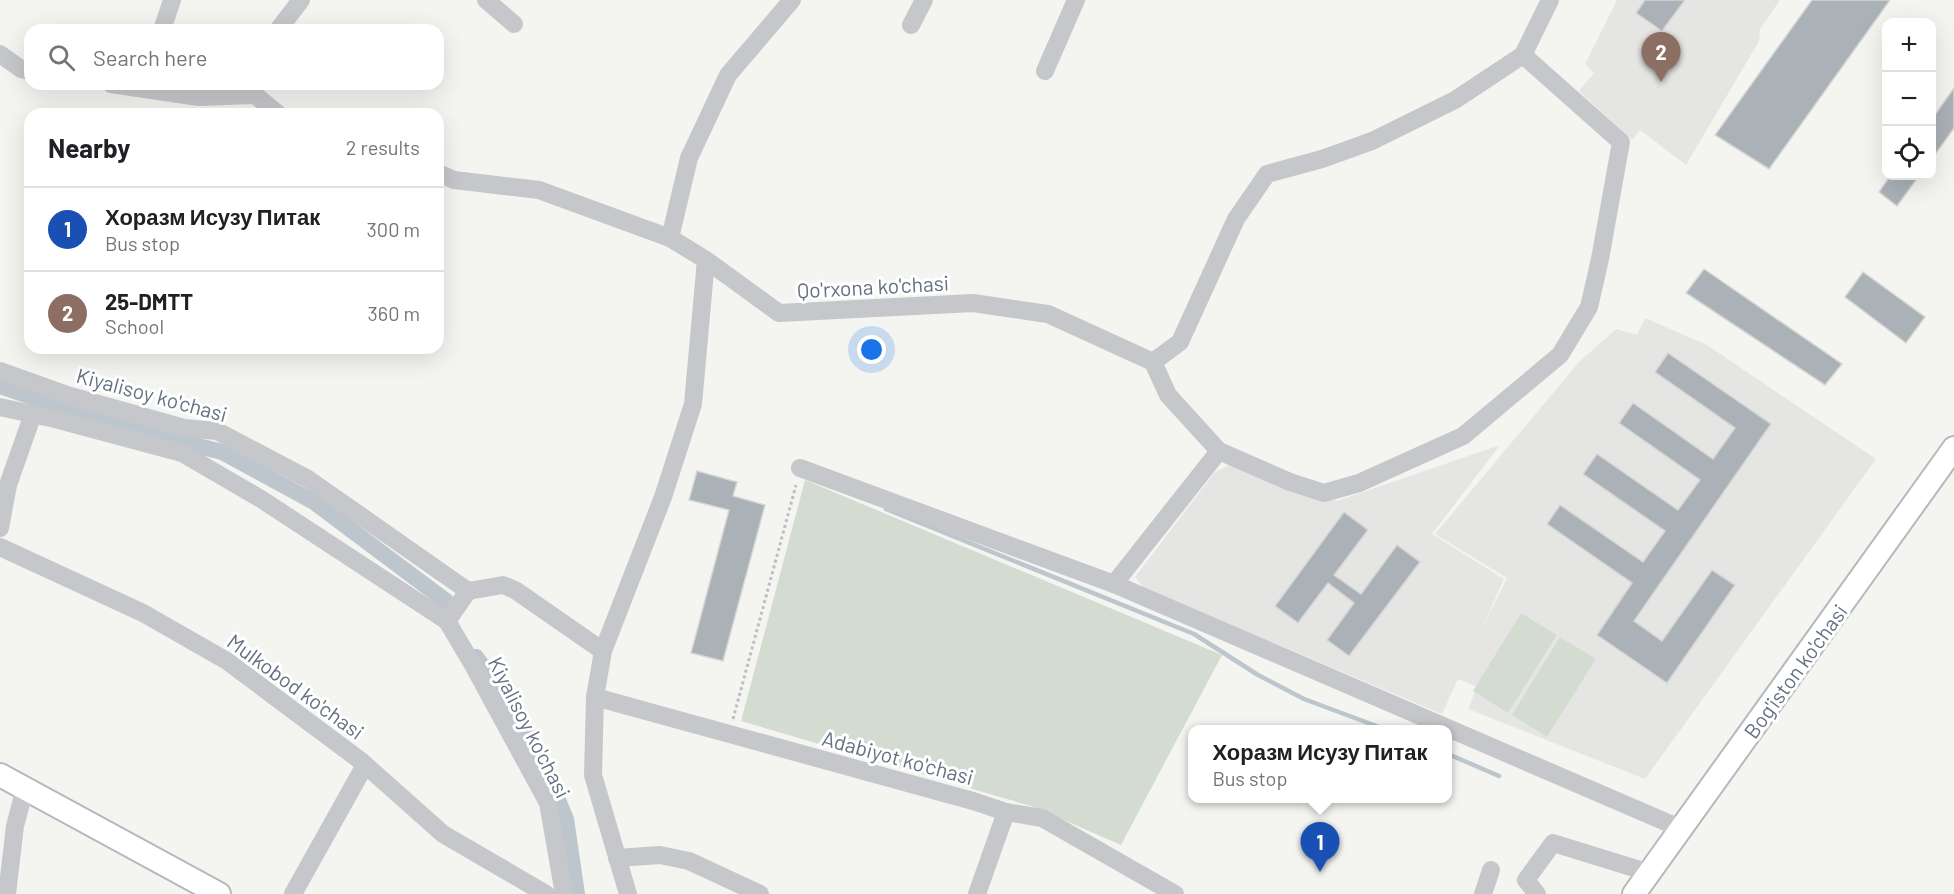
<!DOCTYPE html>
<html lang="en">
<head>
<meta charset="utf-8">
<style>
  body { margin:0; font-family:Barlow,sans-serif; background:#f2f2f2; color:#202124 }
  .controls { position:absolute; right:18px; top:18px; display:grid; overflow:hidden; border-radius:12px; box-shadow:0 6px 24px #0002 }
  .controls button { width:54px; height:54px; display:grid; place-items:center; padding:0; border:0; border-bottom:2px solid #e0e0e0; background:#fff; color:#202124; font:30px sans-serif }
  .you { position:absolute; left:872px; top:350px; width:21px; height:21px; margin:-15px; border:4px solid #fff; border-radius:50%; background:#1a73e8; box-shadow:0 0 0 9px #1a73e833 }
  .badge { display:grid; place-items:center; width:39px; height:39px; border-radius:50%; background:#0b8043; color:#fff; font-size:20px; font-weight:700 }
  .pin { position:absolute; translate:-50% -50px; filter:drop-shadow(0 2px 3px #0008) }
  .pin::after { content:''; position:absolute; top:32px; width:21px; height:18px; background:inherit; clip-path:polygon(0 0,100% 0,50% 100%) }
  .popup { position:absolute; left:1188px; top:725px; width:264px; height:78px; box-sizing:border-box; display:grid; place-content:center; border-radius:12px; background:#fff; filter:drop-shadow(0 2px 4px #0005); font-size:20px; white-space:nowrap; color:#757577 }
  .popup b { font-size:22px; color:#202124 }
  .popup::after { content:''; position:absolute; left:50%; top:100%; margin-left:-12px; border:12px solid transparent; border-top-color:#fff }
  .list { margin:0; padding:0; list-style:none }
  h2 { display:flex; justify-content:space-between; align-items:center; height:78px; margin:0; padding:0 24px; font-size:26px }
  h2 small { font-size:20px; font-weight:400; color:#757577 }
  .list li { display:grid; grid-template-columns:39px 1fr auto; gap:18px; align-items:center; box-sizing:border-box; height:84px; padding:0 24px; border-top:2px solid #e0e0e0 }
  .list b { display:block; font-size:22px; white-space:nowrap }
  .list p { margin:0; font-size:20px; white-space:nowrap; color:#757577 }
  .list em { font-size:20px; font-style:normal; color:#757577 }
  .icon { flex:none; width:33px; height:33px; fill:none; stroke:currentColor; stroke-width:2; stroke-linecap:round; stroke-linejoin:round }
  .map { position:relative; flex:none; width:1954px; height:894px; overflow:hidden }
  .search { position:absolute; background:#fff; box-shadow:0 6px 24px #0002; left:24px; top:24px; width:420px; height:66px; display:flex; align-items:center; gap:15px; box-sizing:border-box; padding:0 21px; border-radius:18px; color:#757577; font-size:22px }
  .panel { position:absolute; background:#fff; box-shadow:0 6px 24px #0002; left:24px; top:108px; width:420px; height:246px; border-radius:18px }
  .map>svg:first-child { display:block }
  .built { fill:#e5e6e4 }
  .green { fill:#d4dcd2 }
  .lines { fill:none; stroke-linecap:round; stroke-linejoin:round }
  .stream { stroke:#bdc6cd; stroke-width:4.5 }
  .canal { stroke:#bdc6cd; stroke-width:16 }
  .building { fill:#aab1b7; stroke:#d6d6d4; stroke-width:1.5 }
  .major-casing { stroke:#b5b8bd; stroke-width:26 }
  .path { stroke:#bcbec0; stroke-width:3; stroke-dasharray:3 3; stroke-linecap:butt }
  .minor { stroke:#c5c7cb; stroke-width:18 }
  .major { stroke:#fff; stroke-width:22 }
  .labels { text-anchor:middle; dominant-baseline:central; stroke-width:6; stroke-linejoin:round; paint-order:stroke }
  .street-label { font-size:21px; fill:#637182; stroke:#fff }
</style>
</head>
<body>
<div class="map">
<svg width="1954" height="894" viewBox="0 0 1954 894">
  <rect width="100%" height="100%" fill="#f4f5f1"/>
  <g class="built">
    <path d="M1617,0H1780L1760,29L1759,41L1686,165L1640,130L1632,140L1579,91L1594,73L1585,64Z"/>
    <path d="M1645,318L1707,345L1876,459L1645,779L1468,709L1477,687L1458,679L1442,714L1144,588L1135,577L1215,472L1231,464L1337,501L1500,445L1432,534L1504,579L1481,631L1507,578L1435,534L1579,362L1616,329L1637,335Z"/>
  </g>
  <g class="green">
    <path d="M805,480L1222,655L1121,845L1034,807L741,721Z"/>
    <path d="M1521,613L1557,635L1508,713L1473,691Z"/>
    <path d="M1560,637L1596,659L1547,737L1512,715Z"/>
  </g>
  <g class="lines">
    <g class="stream">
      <path d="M886,509L1194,634L1258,675L1304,699L1387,730"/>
      <path d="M1448,754L1499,776"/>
    </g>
    <g class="canal">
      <path d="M0,386L107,423L222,452L314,502L446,601"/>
      <path d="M476,657L523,722L546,771L566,819L577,894"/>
    </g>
  </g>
  <g class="building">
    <path d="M1645,0H1685L1662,31L1636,13Z"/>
    <path d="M1812,0H1890L1769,169L1715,135Z"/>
    <path d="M1954,88V128L1932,159V119Z"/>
    <path d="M1890,176H1919L1897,206L1879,192Z"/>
    <path d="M1704,269L1842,364L1825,385L1686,293Z"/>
    <path d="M1863,272L1925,317L1906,343L1845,297Z"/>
    <path d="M1668,353L1771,424L1634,621L1662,641L1712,570L1735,585L1667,683L1597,635L1632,583L1547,524L1560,505L1643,562L1665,531L1583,474L1597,454L1678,510L1700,480L1619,423L1633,403L1713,459L1735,428L1655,372Z"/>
    <path d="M697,471L737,482L733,496L765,505L723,661L691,653L729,510L689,500Z"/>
    <path d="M1344,512L1368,530L1334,575L1361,594L1397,545L1420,562L1349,656L1327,640L1354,603L1328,583L1298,623L1275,606Z"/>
  </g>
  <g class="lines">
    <defs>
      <g id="major">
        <path d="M0,775L219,894"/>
        <path d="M1634,894L1954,448"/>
      </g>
    </defs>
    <use href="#major" class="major-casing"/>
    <path class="path" d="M733,719L796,485"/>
    <g class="minor">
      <path d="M486,0L514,24"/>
      <path d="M911,25L924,0"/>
      <path d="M164,30L163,27L172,0"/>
      <path d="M278,30L301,0"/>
      <path d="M0,54L21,69L30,71"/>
      <path d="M1045,71L1076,0"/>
      <path d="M111,84L199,97L255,95L278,114"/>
      <path d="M438,173L454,180L539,190L670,238L706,260L779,313L973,303L1048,314L1153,362"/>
      <path d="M670,238L689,158L728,75L792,0"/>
      <path d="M1153,362L1168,395L1219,451L1290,482L1324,493L1359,483L1463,436L1560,355L1589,307L1600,259L1621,142L1523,55"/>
      <path d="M1153,362L1180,342L1236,219L1267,174L1322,159L1372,141L1455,100L1523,55L1550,0"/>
      <path d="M0,371L70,396L184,428L217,431L308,479L468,591L503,585L515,590L603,651"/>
      <path d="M0,407L55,419L182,453L261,499L447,621"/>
      <path d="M800,468L1114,584L1682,829"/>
      <path d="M0,528L8,485L33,414"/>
      <path d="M0,547L143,613L227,661L361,761L443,834L546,894"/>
      <path d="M1114,584L1219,451"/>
      <path d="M468,591L447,621L473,665L548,803L564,894"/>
      <path d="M595,697L973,801L1006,812L1042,818L1175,894"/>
      <path d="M617,858L660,855L689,861L760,894"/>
      <path d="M7,894L15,826L25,788"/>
      <path d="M293,894L365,765"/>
      <path d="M628,894L593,775L595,697L603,651L663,497L693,404L706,260"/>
      <path d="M977,894L1006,812"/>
      <path d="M1483,894L1491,870"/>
      <path d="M1537,894L1526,880L1553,843L1650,873"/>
    </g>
    <use href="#major" class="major"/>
  </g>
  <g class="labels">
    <g class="street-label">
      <text transform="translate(873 286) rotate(-3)">Qo'rxona ko'chasi</text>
      <text transform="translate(152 394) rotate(15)">Kiyalisoy ko'chasi</text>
      <text transform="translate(1795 671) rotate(-54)">Bog'iston ko'chasi</text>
      <text transform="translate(296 686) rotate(36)">Mulkobod ko'chasi</text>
      <text transform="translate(530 727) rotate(63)">Kiyalisoy ko'chasi</text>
      <text transform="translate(898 757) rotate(15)">Adabiyot ko'chasi</text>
    </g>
  </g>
</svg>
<div class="controls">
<button>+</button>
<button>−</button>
<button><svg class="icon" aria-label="locate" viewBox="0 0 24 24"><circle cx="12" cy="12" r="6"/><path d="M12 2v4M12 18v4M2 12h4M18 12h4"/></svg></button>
</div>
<div class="you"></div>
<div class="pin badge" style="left:1320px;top:872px;background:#1a4fb4">1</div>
<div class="popup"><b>Хоразм Исузу Питак</b>Bus stop</div>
<div class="pin badge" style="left:1661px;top:82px;background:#8d6e63">2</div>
<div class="search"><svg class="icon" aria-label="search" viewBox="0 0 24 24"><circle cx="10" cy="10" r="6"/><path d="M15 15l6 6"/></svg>Search here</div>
<section class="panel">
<h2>Nearby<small>2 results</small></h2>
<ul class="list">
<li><span class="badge" style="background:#1a4fb4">1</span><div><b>Хоразм Исузу Питак</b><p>Bus stop</p></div><em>300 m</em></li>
<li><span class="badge" style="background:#8d6e63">2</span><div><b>25-DMTT</b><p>School</p></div><em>360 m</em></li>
</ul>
</section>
</div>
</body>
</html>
